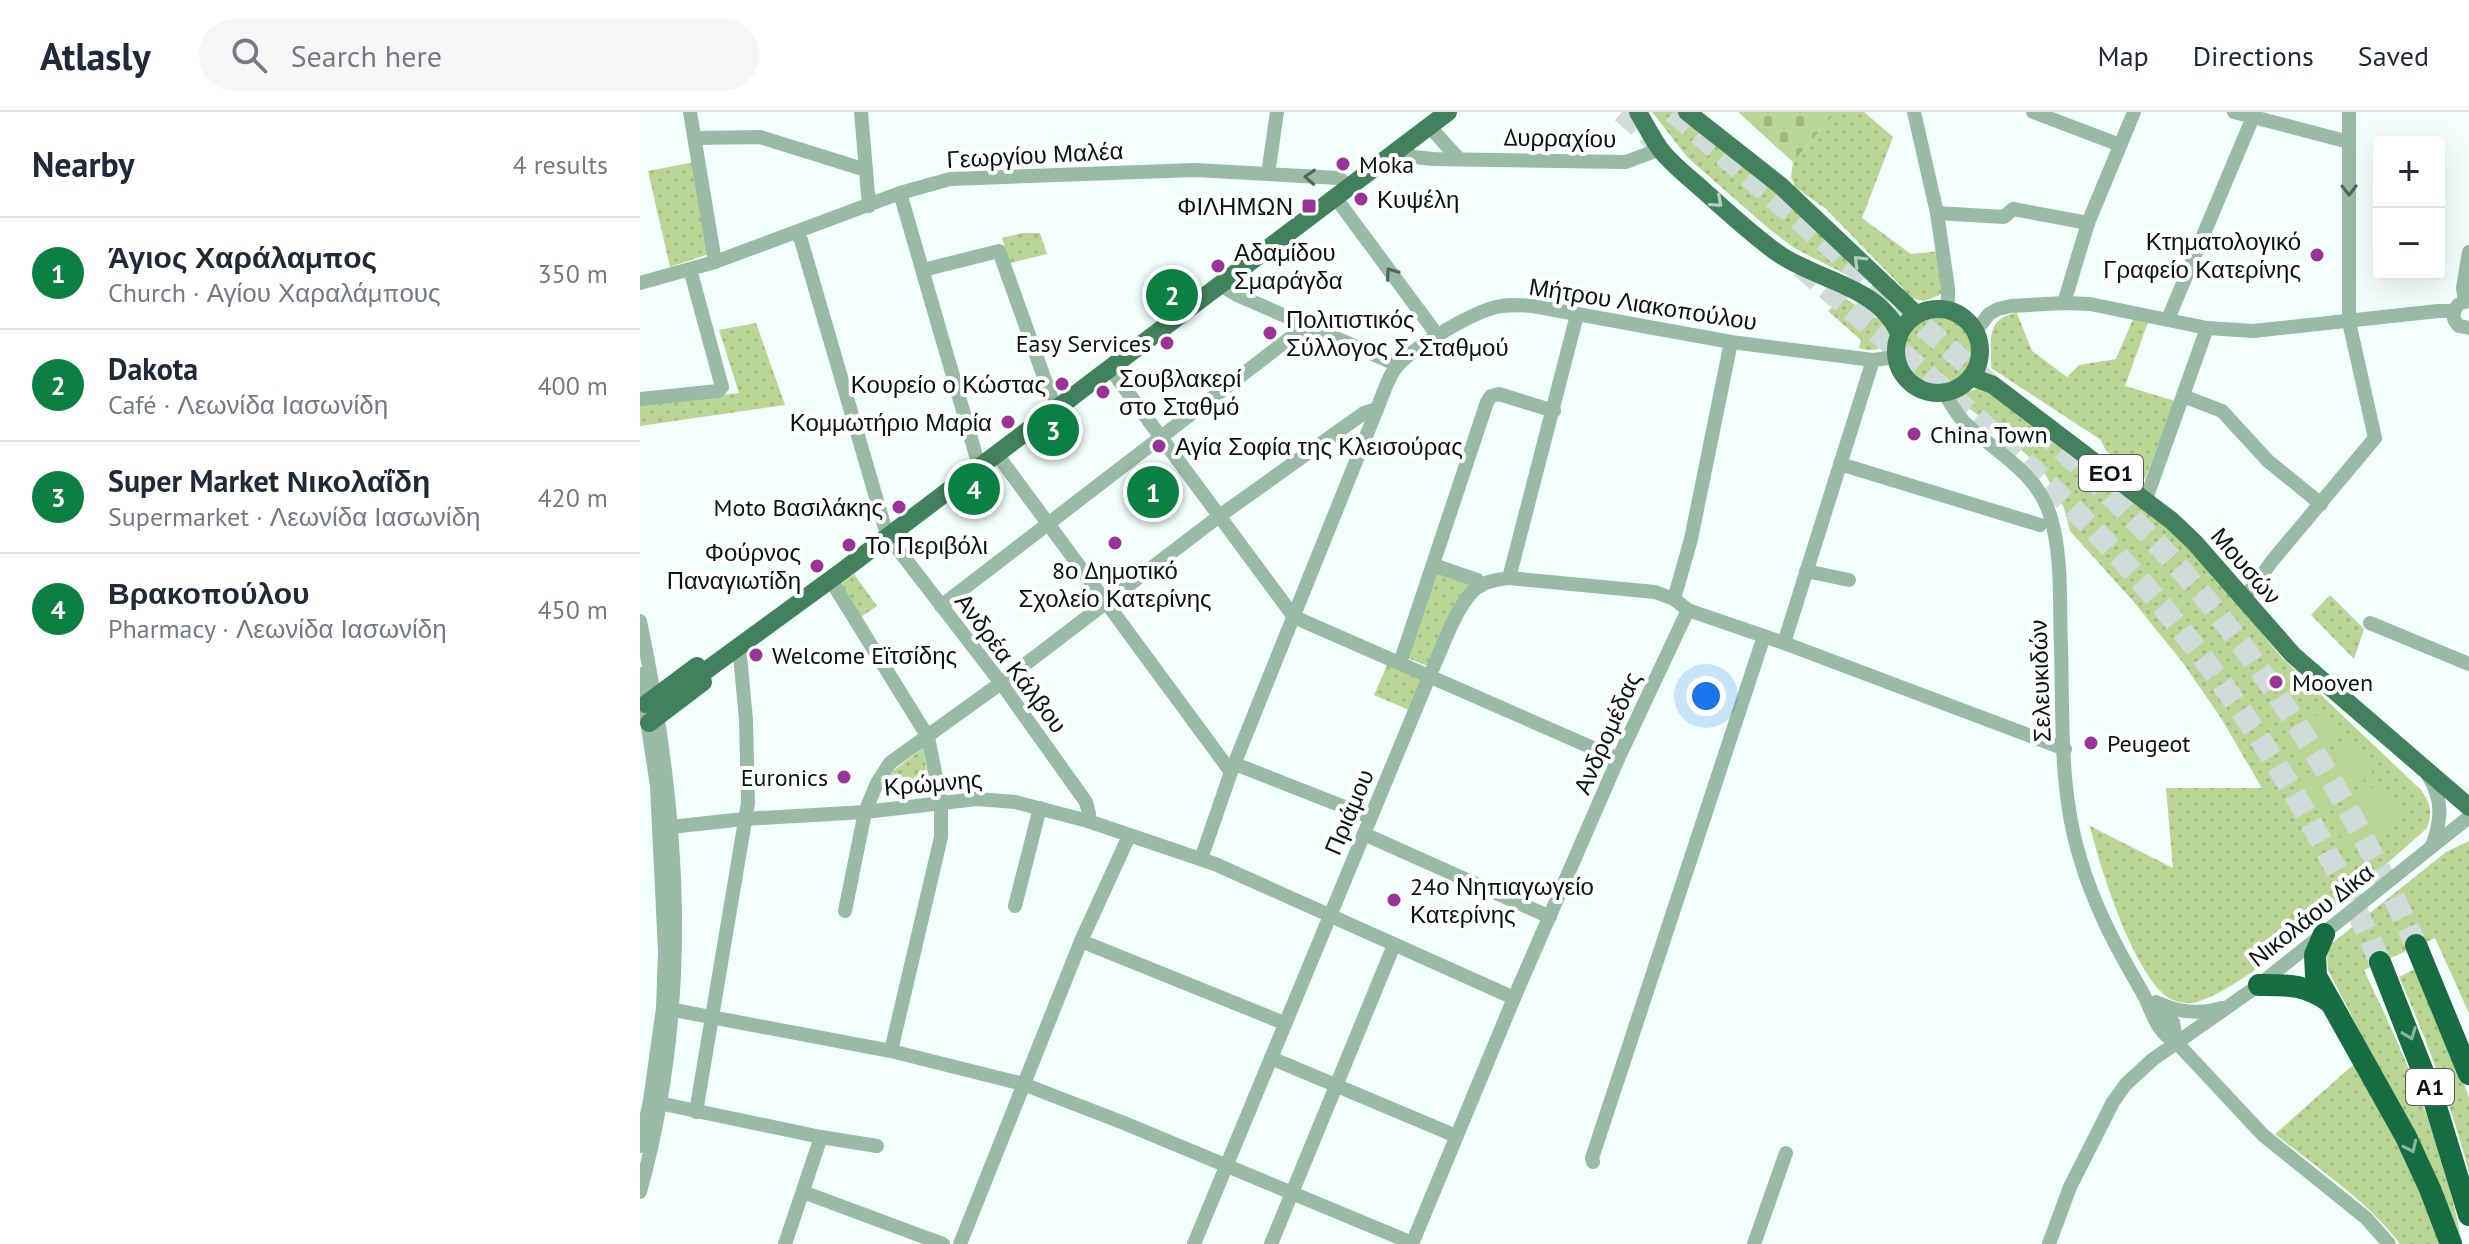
<!DOCTYPE html>
<html lang="en">
<head>
<meta charset="utf-8">
<style>
  body { margin:0; font-family:"PT Sans",sans-serif; background:#f6f6f7; color:#1f2937 }
  .controls { position:absolute; right:24px; top:24px; display:grid; overflow:hidden; border-radius:8px; box-shadow:0 8px 32px #0002 }
  .controls button { width:72px; height:72px; display:grid; place-items:center; padding:0; border:0; border-bottom:2px solid #e0e1e3; background:#fff; color:#1f2937; font:40px sans-serif }
  .you { position:absolute; left:1066px; top:584px; width:28px; height:28px; margin:-20px; border:6px solid #fff; border-radius:50%; background:#1a73e8; box-shadow:0 0 0 12px #1a73e833 }
  .badge { display:grid; place-items:center; width:52px; height:52px; border-radius:50%; background:#0b8043; color:#fff; font-size:26px; font-weight:700 }
  .pin { position:absolute; translate:-50% -50%; border:4px solid #fff; box-shadow:0 2px 8px #0006 }
  .list { margin:0; padding:0; list-style:none }
  h2 { display:flex; justify-content:space-between; align-items:center; height:104px; margin:0; padding:0 32px; font-size:34px }
  h2 small { font-size:26px; font-weight:400; color:#747a83 }
  .list li { display:grid; grid-template-columns:52px 1fr auto; gap:24px; align-items:center; box-sizing:border-box; height:112px; padding:0 32px; border-top:2px solid #e0e1e3 }
  .list b { display:block; font-size:30px; white-space:nowrap }
  .list p { margin:0; font-size:26px; white-space:nowrap; color:#747a83 }
  .list em { font-size:26px; font-style:normal; color:#747a83 }
  .icon { flex:none; width:44px; height:44px; fill:none; stroke:currentColor; stroke-width:2; stroke-linecap:round; stroke-linejoin:round }
  .map { position:relative; flex:none; width:1829px; height:1132px; overflow:hidden }
  header { display:flex; align-items:center; gap:48px; box-sizing:border-box; height:112px; padding:0 40px; background:#fff; border-bottom:2px solid #e0e1e3 }
  header strong { font-size:38px }
  nav { display:flex; gap:44px; margin-inline-start:auto; font-size:28px }
  .search { width:560px; height:72px; background:#f6f6f7; display:flex; align-items:center; gap:20px; box-sizing:border-box; padding:0 28px; border-radius:44px; color:#747a83; font-size:30px }
  main { display:flex }
  aside { flex:1; background:#fff }
  .map>svg:first-child { display:block }
  .grass { fill:url(#grass-dots) }
  .cemetery { fill:url(#cemetery-stones) }
  .garden { fill:#b9d694 }
  .lines { fill:none; stroke-linecap:round; stroke-linejoin:round }
  .highway-tunnel { stroke:#cfdcda; stroke-width:22; stroke-dasharray:22 11; stroke-linecap:butt }
  .minor { stroke:#99baa4; stroke-width:14 }
  .major { stroke:#41825c; stroke-width:18 }
  .highway { stroke:#166d42; stroke-width:22 }
  .oneway { stroke:#51675c }
  .oneway2 { stroke:#b3cdbe }
  .oneway3 { stroke:#8ab6a0 }
  .poi-dot { fill:#993398; stroke:#fff; stroke-width:3 }
  .labels { text-anchor:middle; dominant-baseline:central; stroke-width:8; stroke-linejoin:round; paint-order:stroke }
  .shield { fill:#fff; stroke:#535a5a; stroke-width:2 }
  .shield-label { font-size:22px; font-weight:bold; fill:#091413 }
  .street-label { font-size:24px; fill:#091413; stroke:#fff }
  .poi-label { font-size:24px; fill:#091413; stroke:#fff; text-anchor:start }
</style>
</head>
<body>
<header>
<strong>Atlasly</strong>
<div class="search"><svg class="icon" aria-label="search" viewBox="0 0 24 24"><circle cx="10" cy="10" r="6"/><path d="M15 15l6 6"/></svg>Search here</div>
<nav><a>Map</a><a>Directions</a><a>Saved</a></nav>
</header>
<main>
<aside>
<h2>Nearby<small>4 results</small></h2>
<ul class="list">
<li><span class="badge">1</span><div><b>Άγιος Χαράλαμπος</b><p>Church · Αγίου Χαραλάμπους</p></div><em>350 m</em></li>
<li><span class="badge">2</span><div><b>Dakota</b><p>Café · Λεωνίδα Ιασωνίδη</p></div><em>400 m</em></li>
<li><span class="badge">3</span><div><b>Super Market Νικολαΐδη</b><p>Supermarket · Λεωνίδα Ιασωνίδη</p></div><em>420 m</em></li>
<li><span class="badge">4</span><div><b>Βρακοπούλου</b><p>Pharmacy · Λεωνίδα Ιασωνίδη</p></div><em>450 m</em></li>
</ul>
</aside>
<div class="map">
<svg width="1829" height="1132" viewBox="0 0 1829 1132">
  <defs>
    <pattern id="grass-dots" width="8" height="8" patternUnits="userSpaceOnUse" patternTransform="scale(2)"><rect width="8" height="8" fill="#b9d694"/><path d="M2 2h.1M6 6h.1" fill="none" stroke="#9eb77f" stroke-width="1.8" stroke-linecap="round"/></pattern>
    <pattern id="cemetery-stones" width="16" height="16" patternUnits="userSpaceOnUse" patternTransform="scale(2)"><rect width="16" height="16" fill="#b9d694"/><path d="M2 7V4a2 2 0 0 1 4 0v3zM10 15v-3a2 2 0 0 1 4 0v3z" fill="#9eb77f"/></pattern>
  </defs>
  <rect width="100%" height="100%" fill="#f2fffd"/>
  <g class="grass">
    <path d="M1012,0H1042L1075,24L1194,134L1222,167L1217,168L1154,136L1128,116L1048,46Z"/>
    <path d="M1196,0H1224L1253,25L1222,106L1271,142L1300,139L1304,174L1300,183L1284,189L1267,185L1262,175L1186,97L1155,75L1151,65L1153,50Z"/>
    <path d="M55,50L69,142L30,155L8,59Z"/>
    <path d="M383,121H400L407,142L370,151L362,126Z"/>
    <path d="M1203,185L1236,206L1246,208L1254,223C1246,236 1235,241 1219,236L1221,228L1188,199Z"/>
    <path d="M1377,201L1392,239L1427,265L1439,253L1476,247L1493,207L1508,210L1485,274L1535,289L1505,367L1466,339L1461,328L1351,256C1352,230 1344,206 1377,201Z"/>
    <circle cx="1299" cy="239" r="35"/>
    <path d="M116,211L145,293L0,314V292L99,281L79,218Z"/>
    <path d="M1338,276L1345,277L1497,386L1562,448L1642,546L1781,678C1791,692 1793,702 1786,717C1745,754 1702,789 1659,823C1628,847 1595,877 1557,890C1551,892 1539,891 1533,888C1496,872 1459,753 1450,714L1533,756L1526,676H1622L1581,606L1543,551L1493,489L1430,419L1424,396L1405,362L1386,342L1329,296L1326,281Z"/>
    <path d="M795,459L832,471L787,554L765,545Z"/>
    <path d="M214,462L237,494L218,507L198,474Z"/>
    <path d="M1690,483L1724,517L1714,547L1671,503Z"/>
    <path d="M748,551L783,566L769,598L734,583Z"/>
    <path d="M283,636L288,666L282,679L246,682L253,659Z"/>
    <path d="M1829,729V901L1795,826L1724,858C1766,946 1805,1035 1822,1132L1761,1000L1688,858L1687,842L1691,832L1806,740Z"/>
    <path d="M1775,857L1815,947L1829,986V1060C1811,993 1787,928 1759,865Z"/>
    <path d="M1722,945L1810,1132H1760C1728,1089 1677,1056 1635,1022Z"/>
  </g>
  <path class="cemetery" d="M1098,0H1196L1153,50Z"/>
  <g class="garden">
    <path d="M1684,597L1701,621L1660,651L1643,628Z"/>
    <path d="M1708,630L1733,661L1683,699L1659,668Z"/>
    <path d="M1739,670L1763,701L1713,740L1689,709Z"/>
  </g>
  <g class="lines">
    <g class="highway-tunnel">
      <path d="M982,0L1014,28"/>
      <path d="M1033,0L1355,276"/>
      <path d="M1161,155C1277,255 1398,352 1499,467C1599,582 1680,711 1740,850"/>
      <path d="M1398,315C1441,355 1484,396 1524,439C1628,552 1714,694 1776,833"/>
    </g>
    <g class="minor">
      <path d="M50,0L75,150"/>
      <path d="M221,0L229,94"/>
      <path d="M1274,0L1297,101L1308,176V188L1304,197"/>
      <path d="M1393,0L1480,33"/>
      <path d="M1594,0L1709,30"/>
      <path d="M789,14L818,46"/>
      <path d="M55,26L120,25L226,58"/>
      <path d="M761,36L773,45L793,47L986,50L1020,37"/>
      <path d="M628,62L637,0"/>
      <path d="M260,81L339,354"/>
      <path d="M695,85L798,224"/>
      <path d="M1297,101L1364,105L1373,97L1448,111"/>
      <path d="M156,120L161,128L247,423L361,571L446,690L449,702L448,709"/>
      <path d="M283,158L359,139L415,296"/>
      <path d="M0,171L75,150L260,81L310,67L555,58L699,66L709,75"/>
      <path d="M579,172L597,183L758,253"/>
      <path d="M1825,190L1823,176L1829,140"/>
      <path d="M1424,191L1448,111L1494,0"/>
      <path d="M1818,193C1812,200 1812,208 1819,214L1829,216"/>
      <path d="M1528,207L1613,5"/>
      <path d="M1336,219L1349,202L1358,197L1371,194L1424,191L1450,192L1567,216L1613,219L1798,199H1814"/>
      <path d="M469,255L654,505L978,647"/>
      <path d="M1304,281C1311,291 1316,302 1325,311C1355,340 1397,360 1410,403C1423,444 1419,492 1421,535C1423,605 1419,679 1440,746C1454,794 1476,835 1501,878C1513,898 1514,919 1537,931L1623,1023L1726,1106L1749,1132"/>
      <path d="M1543,284L1582,299L1628,349L1681,392"/>
      <path d="M0,287L78,279L82,275L50,157"/>
      <path d="M356,341L591,660"/>
      <path d="M1200,352L1400,413"/>
      <path d="M1506,387L1567,216"/>
      <path d="M793,453L837,468L840,474"/>
      <path d="M1166,459L1209,468"/>
      <path d="M869,466L937,203"/>
      <path d="M190,467L288,625L301,691V725L251,939"/>
      <path d="M1602,486L1614,474L1632,449L1735,326L1709,210V0"/>
      <path d="M1034,487L1051,427L1091,230"/>
      <path d="M301,494L667,213"/>
      <path d="M0,509C40,701 53,889 0,1080"/>
      <path d="M1730,511L1829,552"/>
      <path d="M1144,531L1233,248"/>
      <path d="M760,551L847,290L851,284L859,282L914,299"/>
      <path d="M0,562L17,674L25,840L23,896L10,989L0,1034"/>
      <path d="M595,652L730,705"/>
      <path d="M1788,663C1803,687 1802,708 1792,734"/>
      <path d="M21,716L104,707L225,700L337,687L375,690L448,709L575,752L874,886"/>
      <path d="M724,722L910,805"/>
      <path d="M561,747L591,660L737,297C743,283 748,263 759,252C778,233 829,202 856,195C868,192 880,193 893,194L1091,230L1233,248L1256,245"/>
      <path d="M375,794L400,696"/>
      <path d="M205,799L225,700L237,671L250,651L361,571L578,405L724,301L737,297"/>
      <path d="M441,829L644,911"/>
      <path d="M1516,890C1538,900 1558,903 1582,896"/>
      <path d="M1519,894L1533,910L1537,931"/>
      <path d="M23,896L251,939L383,972L484,1011L772,1131"/>
      <path d="M631,946L816,1024"/>
      <path d="M14,990L181,1025L237,1034"/>
      <path d="M56,1000L108,691L106,608L100,543"/>
      <path d="M953,1050L952,1046L1124,524"/>
      <path d="M163,1080L303,1132"/>
      <path d="M145,1132L181,1025"/>
      <path d="M320,1132L441,829L489,724"/>
      <path d="M554,1132L789,565C801,540 814,498 833,479C843,469 857,468 869,466L1015,480L1034,487L1048,498L1144,531L1425,637"/>
      <path d="M631,1132L754,833"/>
      <path d="M772,1132L874,886L978,647L1048,498"/>
      <path d="M1114,1132L1146,1041"/>
      <path d="M1409,1132L1430,1075L1473,990L1486,972L1512,948L1619,873L1829,705"/>
    </g>
    <g class="major">
      <path d="M998,0C1005,12 1012,26 1020,37C1032,53 1049,65 1064,79C1089,101 1112,123 1139,142C1178,169 1238,174 1259,221"/>
      <path d="M1047,0L1141,74L1276,202"/>
      <circle cx="1298" cy="239" r="42"/>
      <path d="M1332,265L1353,273L1532,409L1555,431L1653,543L1829,695"/>
      <path d="M49,571L201,460L808,0"/>
      <path d="M6,592L57,554"/>
      <path d="M9,611L63,570"/>
    </g>
    <g class="highway">
      <path d="M1684,822L1675,843L1676,864L1766,1025L1790,1077L1811,1132"/>
      <path d="M1776,833L1829,962"/>
      <path d="M1740,850L1794,988L1829,1103"/>
      <path d="M1619,873C1648,873 1665,872 1690,890"/>
    </g>
  </g>
  <defs><path id="oneway-chevron" d="M-2-3.5L2.5 0L-2 3.5" fill="none" stroke-width="1.6" stroke-linecap="round" stroke-linejoin="round" transform="scale(2)"/></defs>
  <g class="oneway">
    <use href="#oneway-chevron" transform="translate(670 65) rotate(-177)"/>
    <use href="#oneway-chevron" transform="translate(1709 78) rotate(90)"/>
    <use href="#oneway-chevron" transform="translate(751 161) rotate(-126)"/>
  </g>
  <g class="oneway2">
    <use href="#oneway-chevron" transform="translate(1077 90) rotate(42)"/>
    <use href="#oneway-chevron" transform="translate(1219 149) rotate(-135)"/>
  </g>
  <g class="oneway3">
    <use href="#oneway-chevron" transform="translate(1770 922) rotate(69)"/>
    <use href="#oneway-chevron" transform="translate(1771 1035) rotate(65)"/>
  </g>
  <g class="poi-dot">
    <circle cx="703" cy="52" r="8"/>
    <circle cx="721" cy="87" r="8"/>
    <rect x="661" y="86" width="16" height="16" rx="4"/>
    <circle cx="1677" cy="143" r="8"/>
    <circle cx="578" cy="154" r="8"/>
    <circle cx="630" cy="221" r="8"/>
    <circle cx="527" cy="231" r="8"/>
    <circle cx="422" cy="272" r="8"/>
    <circle cx="463" cy="280" r="8"/>
    <circle cx="368" cy="310" r="8"/>
    <circle cx="1274" cy="322" r="8"/>
    <circle cx="519" cy="334" r="8"/>
    <circle cx="259" cy="395" r="8"/>
    <circle cx="475" cy="431" r="8"/>
    <circle cx="209" cy="433" r="8"/>
    <circle cx="177" cy="454" r="8"/>
    <circle cx="116" cy="543" r="8"/>
    <circle cx="1636" cy="570" r="8"/>
    <circle cx="1451" cy="631" r="8"/>
    <circle cx="204" cy="665" r="8"/>
    <circle cx="754" cy="788" r="8"/>
  </g>
  <g class="labels">
    <g class="shield">
      <rect x="1439" y="343" width="64" height="36" rx="6"/>
      <rect x="1766" y="957" width="48" height="36" rx="6"/>
    </g>
    <g class="shield-label">
      <text x="1471" y="361">ΕΟ1</text>
      <text x="1790" y="975">Α1</text>
    </g>
    <g class="street-label">
      <text transform="translate(920 26) rotate(1)">Δυρραχίου</text>
      <text transform="translate(395 43) rotate(-3)">Γεωργίου Μαλέα</text>
      <text transform="translate(1003 192) rotate(9)">Μήτρου Λιακοπούλου</text>
      <text transform="translate(1606 454) rotate(49)">Μουσών</text>
      <text transform="translate(371 551) rotate(53)">Ανδρέα Κάλβου</text>
      <text transform="translate(1400 569) rotate(-92)">Σελευκιδών</text>
      <text transform="translate(967 621) rotate(-66)">Ανδρομέδας</text>
      <text transform="translate(293 671) rotate(-5)">Κρώμνης</text>
      <text transform="translate(709 700) rotate(-67)">Πριάμου</text>
      <text transform="translate(1671 803) rotate(-38)">Νικολάου Δίκα</text>
    </g>
    <g class="poi-label">
      <text x="719" y="52">Moka</text>
      <text x="737" y="87">Κυψέλη</text>
      <text x="653" y="94" text-anchor="end">ΦΙΛΗΜΩΝ</text>
      <text x="1661" y="129" text-anchor="end">Κτηματολογικό<tspan x="1661" dy="28">Γραφείο Κατερίνης</tspan></text>
      <text x="594" y="140">Αδαμίδου<tspan x="594" dy="28">Σμαράγδα</tspan></text>
      <text x="646" y="207">Πολιτιστικός<tspan x="646" dy="28">Σύλλογος Σ. Σταθμού</tspan></text>
      <text x="511" y="231" text-anchor="end">Easy Services</text>
      <text x="479" y="266">Σουβλακερί<tspan x="479" dy="28">στο Σταθμό</tspan></text>
      <text x="406" y="272" text-anchor="end">Κουρείο ο Κώστας</text>
      <text x="352" y="310" text-anchor="end">Κομμωτήριο Μαρία</text>
      <text x="1290" y="322">China Town</text>
      <text x="535" y="334">Αγία Σοφία της Κλεισούρας</text>
      <text x="243" y="395" text-anchor="end">Moto Bασιλάκης</text>
      <text x="225" y="433">Το Περιβόλι</text>
      <text x="161" y="440" text-anchor="end">Φούρνος<tspan x="161" dy="28">Παναγιωτίδη</tspan></text>
      <text x="475" y="458" text-anchor="middle">8ο Δημοτικό<tspan x="475" dy="28">Σχολείο Κατερίνης</tspan></text>
      <text x="132" y="543">Welcome Eϊτσίδης</text>
      <text x="1652" y="570">Mooven</text>
      <text x="1467" y="631">Peugeot</text>
      <text x="188" y="665" text-anchor="end">Euronics</text>
      <text x="770" y="774">24ο Νηπιαγωγείο<tspan x="770" dy="28">Κατερίνης</tspan></text>
    </g>
  </g>
</svg>
<div class="controls">
<button>+</button>
<button>−</button>
</div>
<div class="you"></div>
<div class="pin badge" style="left:513px;top:380px">1</div>
<div class="pin badge" style="left:532px;top:183px">2</div>
<div class="pin badge" style="left:413px;top:318px">3</div>
<div class="pin badge" style="left:334px;top:377px">4</div>
</div>
</main>
</body>
</html>
